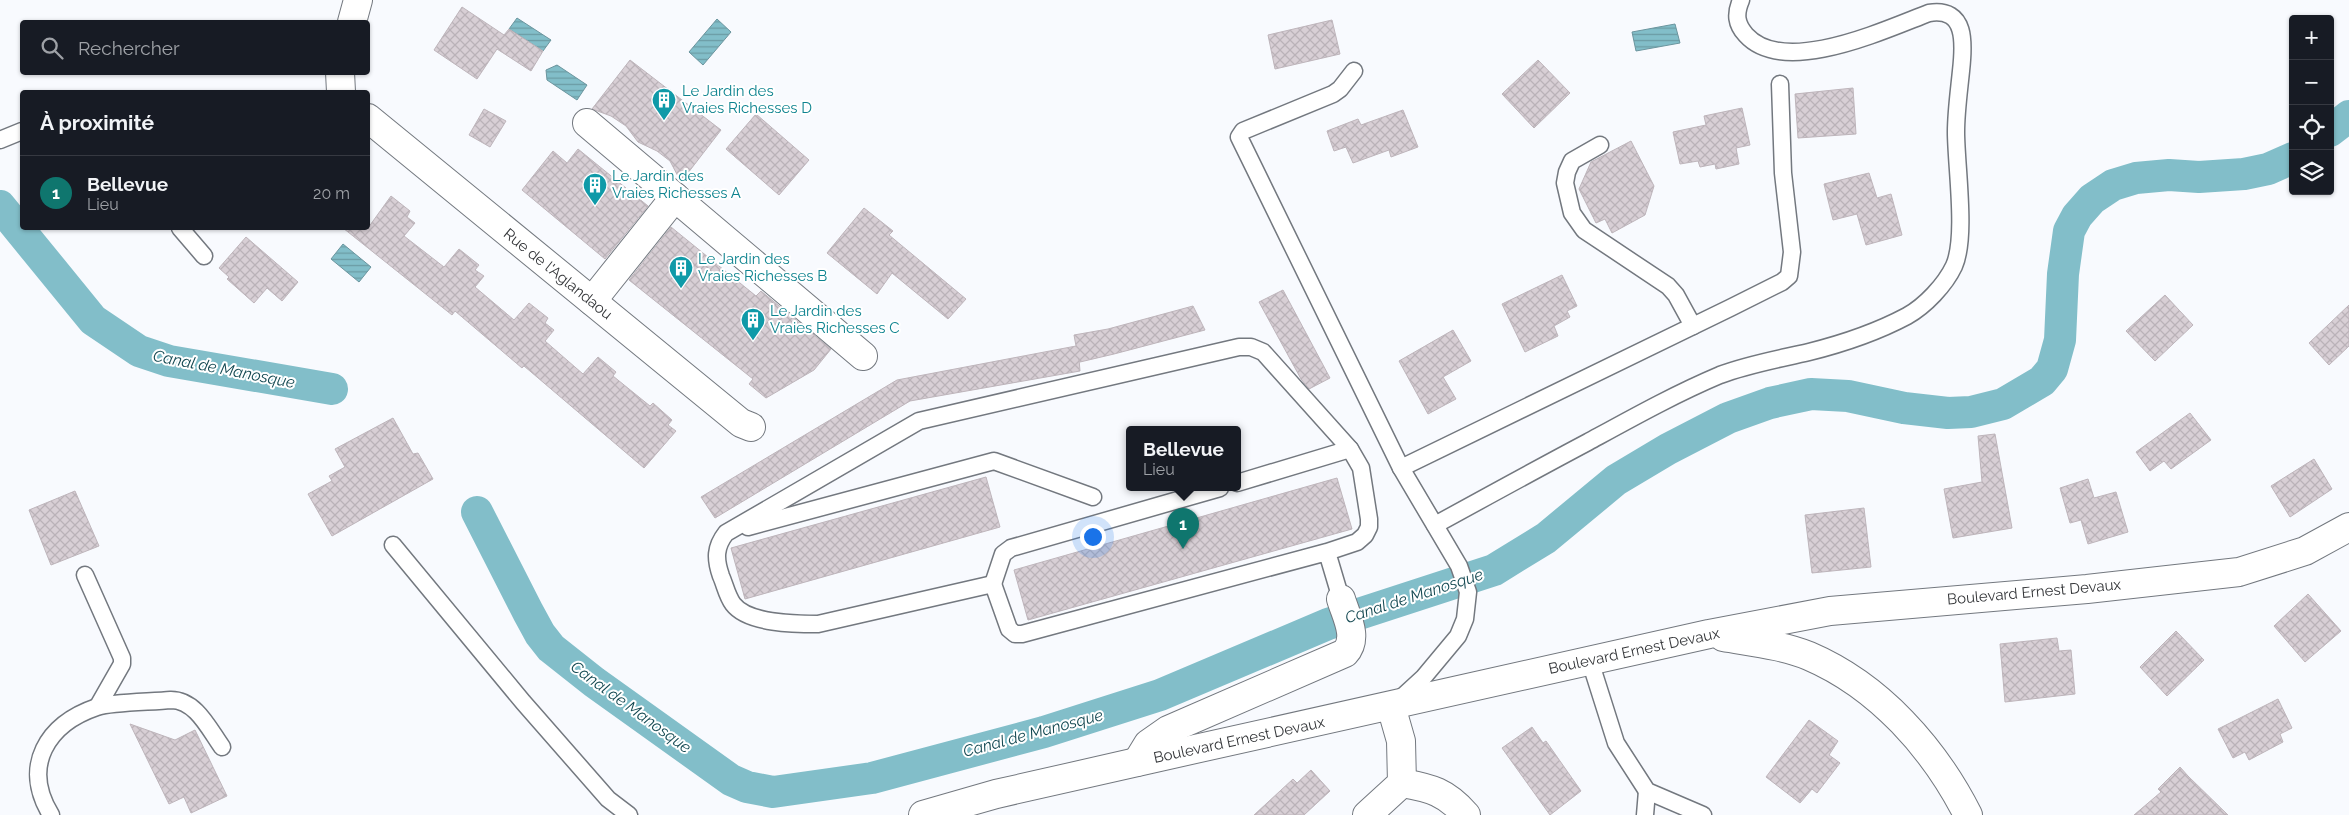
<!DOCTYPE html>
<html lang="fr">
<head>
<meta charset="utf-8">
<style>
  body { margin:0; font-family:Raleway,sans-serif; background:#20242c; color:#f1f3f6 }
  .controls { position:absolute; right:15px; top:15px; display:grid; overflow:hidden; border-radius:5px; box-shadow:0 1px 4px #0004 }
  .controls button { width:45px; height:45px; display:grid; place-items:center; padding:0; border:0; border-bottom:1px solid #363941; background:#171b24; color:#f1f3f6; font:25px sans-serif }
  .you { position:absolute; left:1092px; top:536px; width:18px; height:18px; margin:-12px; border:4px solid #fff; border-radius:50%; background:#1a73e8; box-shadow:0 0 0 8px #1a73e833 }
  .badge { display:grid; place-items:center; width:32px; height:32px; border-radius:50%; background:#0f766e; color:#fff; font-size:16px; font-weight:700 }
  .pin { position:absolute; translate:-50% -41px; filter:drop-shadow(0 1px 2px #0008) }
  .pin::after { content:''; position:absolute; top:26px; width:18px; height:15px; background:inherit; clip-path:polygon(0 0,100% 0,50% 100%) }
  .popup { position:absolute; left:1126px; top:426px; width:115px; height:65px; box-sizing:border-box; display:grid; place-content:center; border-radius:5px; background:#171b24; filter:drop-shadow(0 1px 4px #0005); font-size:16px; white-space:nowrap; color:#9ea1a6 }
  .popup b { font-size:19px; color:#f1f3f6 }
  .popup::after { content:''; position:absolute; left:50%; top:100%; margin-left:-10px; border:10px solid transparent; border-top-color:#171b24 }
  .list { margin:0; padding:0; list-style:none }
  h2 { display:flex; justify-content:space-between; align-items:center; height:65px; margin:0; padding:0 20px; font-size:21px }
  h2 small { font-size:16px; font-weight:400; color:#9ea1a6 }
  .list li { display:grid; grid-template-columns:32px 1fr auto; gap:15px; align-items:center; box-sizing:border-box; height:75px; padding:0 20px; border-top:1px solid #363941 }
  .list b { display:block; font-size:19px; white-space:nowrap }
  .list p { margin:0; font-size:16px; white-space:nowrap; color:#9ea1a6 }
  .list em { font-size:16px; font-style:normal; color:#9ea1a6 }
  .icon { flex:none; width:28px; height:28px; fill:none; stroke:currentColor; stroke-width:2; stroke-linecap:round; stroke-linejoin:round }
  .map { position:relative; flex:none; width:2349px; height:815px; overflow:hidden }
  .search { position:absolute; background:#171b24; box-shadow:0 1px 4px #0004; left:20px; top:20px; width:350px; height:55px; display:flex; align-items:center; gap:12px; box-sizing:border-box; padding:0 18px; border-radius:5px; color:#9ea1a6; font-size:19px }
  .panel { position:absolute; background:#171b24; box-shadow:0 1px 4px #0004; left:20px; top:90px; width:350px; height:140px; border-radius:5px }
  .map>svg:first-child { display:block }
  .water { fill:url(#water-rules); stroke:#6b959e }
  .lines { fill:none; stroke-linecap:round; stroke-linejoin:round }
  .canal { stroke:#82bec9; stroke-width:32 }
  .building { fill:url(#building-cross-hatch); stroke:#beb5bb }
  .service-casing { stroke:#73787f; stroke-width:19 }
  .minor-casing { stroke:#73787f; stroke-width:30 }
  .service { stroke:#fff; stroke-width:16 }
  .minor { stroke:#fff; stroke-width:28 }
  .labels { text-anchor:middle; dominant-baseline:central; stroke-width:4; stroke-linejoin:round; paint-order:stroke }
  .culture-label { font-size:15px; fill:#0d838f; stroke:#fff; text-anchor:start }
  .street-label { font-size:15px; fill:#343639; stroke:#fff }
  .water-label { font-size:16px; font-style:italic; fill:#144952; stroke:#fff }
</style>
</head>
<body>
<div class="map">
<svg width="2349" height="815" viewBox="0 0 2349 815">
  <defs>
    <pattern id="water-rules" width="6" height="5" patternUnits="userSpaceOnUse" patternTransform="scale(1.25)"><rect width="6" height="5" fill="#82bec9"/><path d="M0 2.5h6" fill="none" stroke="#6b9ba4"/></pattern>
    <pattern id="building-cross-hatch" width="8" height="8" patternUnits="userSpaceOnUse" patternTransform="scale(1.25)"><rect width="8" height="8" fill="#d8cfd5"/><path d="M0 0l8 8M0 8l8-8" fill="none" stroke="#bab2b8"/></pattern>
  </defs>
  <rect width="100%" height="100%" fill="#f8fafe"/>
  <g class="water">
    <path d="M517,18L551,40L543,51L509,29Z"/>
    <path d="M717,19L731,32L703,65L689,52Z"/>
    <path d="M1675,24L1680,43L1636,51L1632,32Z"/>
    <path d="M557,65L587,85L577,100L547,80L546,70Z"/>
    <path d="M343,244L371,267L359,282L331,259Z"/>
  </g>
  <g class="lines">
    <g class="canal">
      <path d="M2330,131L2349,116"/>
      <path d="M0,206L93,320L139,351L169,361L332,389"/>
      <path d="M477,512L528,612L540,634L551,648L594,682L731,780L747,787L773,792L872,778L1044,732L1160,695L1328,624L1494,570L1546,538L1616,480L1668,449L1728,418L1770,403L1811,394L1848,396L1904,408L1948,413L1971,412L2003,404L2042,381L2052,369L2060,340L2063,274L2069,231L2077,216L2092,199L2113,185L2136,178L2169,175L2199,177L2244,174L2268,169L2293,158"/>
    </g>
  </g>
  <g class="building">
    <path d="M462,7L504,35L509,29L543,51L531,71L497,49L477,79L434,50Z"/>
    <path d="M1332,20L1340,54L1275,69L1268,35Z"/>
    <path d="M630,60L721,130L681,182L670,161L657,151L638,142L626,126L611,116L592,109Z"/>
    <path d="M1538,60L1570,93L1534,128L1502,94Z"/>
    <path d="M1853,88L1856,134L1798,138L1795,94Z"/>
    <path d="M1742,108L1750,145L1736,148L1739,164L1716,169L1715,164L1700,167L1698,161L1680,164L1673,132L1706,125L1704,116Z"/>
    <path d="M484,109L506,121L490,147L469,135Z"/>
    <path d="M1403,110L1418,147L1391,157L1389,150L1353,163L1346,147L1334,151L1327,131L1358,119L1361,125Z"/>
    <path d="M756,114L809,160L779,195L726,149Z"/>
    <path d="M1631,141L1654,186L1645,215L1612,233L1605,219L1596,223L1579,189L1591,162Z"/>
    <path d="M578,149L648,206L605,259L522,190L553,151L567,163Z"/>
    <path d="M1869,173L1877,198L1891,194L1902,235L1866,245L1857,214L1833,220L1824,184Z"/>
    <path d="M391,196L410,211L407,217L415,223L404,236L444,267L459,249L479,265L475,270L484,276L475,287L514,320L529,303L548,318L545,323L554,330L545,341L583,374L598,357L616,372L613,376L650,406L653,403L672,420L668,425L676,431L644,468L524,366L522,368L455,311L452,315L343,228H368Z"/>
    <path d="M864,208L893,231L889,235L966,299L948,319L892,273L877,294L827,253Z"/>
    <path d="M671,227L756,296L761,291L831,349L814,370L766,398L749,384L753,379L629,280Z"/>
    <path d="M246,237L298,282L282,301L267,288L254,303L227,279L229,277L219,268Z"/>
    <path d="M1562,275L1577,306L1567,311L1570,317L1554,326L1558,336L1525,352L1502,304Z"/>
    <path d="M1283,290L1330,378L1309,389L1301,379L1259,302Z"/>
    <path d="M2165,295L2193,325L2155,361L2126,331Z"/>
    <path d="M2349,305V346L2329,365L2309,343Z"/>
    <path d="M1193,306L1205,330L1114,354L1080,362L1079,359L1080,371L910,401L715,518L701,497L897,380L1076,346L1074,335L1108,329Z"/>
    <path d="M1453,330L1471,361L1443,377L1456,399L1428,414L1399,361Z"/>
    <path d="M2190,413L2211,440L2171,469L2164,461L2150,471L2136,452Z"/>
    <path d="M393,418L413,454L418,453L433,479L332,536L308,494L332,481L329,476L345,467L335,449Z"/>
    <path d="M1995,434L2012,528L1953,538L1944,489L1982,482L1978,436Z"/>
    <path d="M2314,459L2332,489L2290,517L2271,486Z"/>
    <path d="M986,477L1000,527L745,599L731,548Z"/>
    <path d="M1337,478L1352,529L1028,620L1014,570Z"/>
    <path d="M2088,479L2094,498L2116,492L2128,532L2088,544L2081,520L2070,523L2060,488Z"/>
    <path d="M75,491L99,546L51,565L29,510Z"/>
    <path d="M1864,508L1871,567L1812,573L1805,515Z"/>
    <path d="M2308,594L2341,631L2305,662L2274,626Z"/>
    <path d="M2176,631L2204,660L2167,696L2140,667Z"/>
    <path d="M2057,638L2059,651L2071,650L2075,694L2005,702L2000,644Z"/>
    <path d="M2278,699L2292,728L2280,734L2283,742L2249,760L2245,752L2233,758L2218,729Z"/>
    <path d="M1809,720L1838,741L1829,755L1840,763L1817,793L1812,789L1800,803L1766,777Z"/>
    <path d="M130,724L175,740L195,730L227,796L191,813L184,797L169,804Z"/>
    <path d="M1532,727L1543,743L1546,741L1581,791L1550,815L1502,748Z"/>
    <path d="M2180,767L2188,776L2228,815H2134L2161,792L2158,789Z"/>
    <path d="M1311,770L1330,791L1304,815H1254L1293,779L1297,783Z"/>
  </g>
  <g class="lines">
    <defs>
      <g id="service">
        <path d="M1354,71L1340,89L1333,94L1243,131L1239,137L1401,468L1459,566L1468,592L1465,619L1458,636L1423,678L1399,700"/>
        <path d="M0,140L22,131"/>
        <path d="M1600,145L1572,161L1567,172L1565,183L1572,213L1584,230L1668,286L1676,295L1693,326"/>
        <path d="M180,228L204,256"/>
        <path d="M1401,468L1730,308L1782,282L1789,276L1792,252L1783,173L1780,84"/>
        <path d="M1237,483L1350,449"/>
        <path d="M1435,525C1486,497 1537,469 1588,442C1632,418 1675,394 1720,375C1749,364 1779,359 1809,352C1841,344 1877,332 1907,316C1925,306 1945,285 1954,266C1967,237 1956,166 1956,132C1956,112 1959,91 1961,71C1964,44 1967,7 1929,13C1884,30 1784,77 1746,35C1736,24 1735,14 1741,0"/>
        <path d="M748,527L994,461L1093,497"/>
        <path d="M393,545L523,702L608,799L629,815"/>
        <path d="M1327,552L1357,542L1365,535L1369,527V519L1361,468L1350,449L1263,352L1251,347H1239L919,421L726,533C715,547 715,559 721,576C725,585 727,596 733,604C748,624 796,624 818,624L993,584L1009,629L1015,634H1022L1327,552L1341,599"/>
        <path d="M85,575L122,658V664L98,706"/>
        <path d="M993,584L1003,554L1011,548L1220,488"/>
        <path d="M1590,661L1616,743L1647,791L1703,815"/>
        <path d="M51,815C21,766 47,724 97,707C112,702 152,702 171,700C196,700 209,729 222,747"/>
        <path d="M1645,815L1647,791"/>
      </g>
      <g id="minor">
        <path d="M352,22L358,0"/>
        <path d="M340,72L341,92"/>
        <path d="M368,118L741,423L751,427"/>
        <path d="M587,123L863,356"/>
        <path d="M592,301L675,197"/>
        <path d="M1723,637C1751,642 1782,645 1809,656C1879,686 1934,748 1968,815"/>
        <path d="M1137,762L1148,744L1168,730L1345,653C1359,638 1346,616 1341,599"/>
        <path d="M1402,783C1431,788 1446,792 1466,815"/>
        <path d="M923,815L996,794L1137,762L1709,634L1830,611L2087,589L2239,572L2305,551L2349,527"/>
        <path d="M1367,815L1402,783L1401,741L1391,706"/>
      </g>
    </defs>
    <use href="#service" class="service-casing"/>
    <use href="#minor" class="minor-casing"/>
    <use href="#service" class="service"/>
    <use href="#minor" class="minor"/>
  </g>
  <defs>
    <symbol id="building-pin" viewBox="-11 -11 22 30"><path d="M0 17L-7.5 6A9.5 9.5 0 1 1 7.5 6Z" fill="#0f9aa8" stroke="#fff"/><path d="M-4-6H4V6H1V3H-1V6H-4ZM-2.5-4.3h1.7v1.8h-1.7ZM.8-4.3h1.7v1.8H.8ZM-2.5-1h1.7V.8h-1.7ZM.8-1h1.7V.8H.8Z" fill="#fff"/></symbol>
  </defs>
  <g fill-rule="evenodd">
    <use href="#building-pin" x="650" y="86" width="28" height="38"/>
    <use href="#building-pin" x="581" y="171" width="28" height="38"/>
    <use href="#building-pin" x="667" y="254" width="28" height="38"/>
    <use href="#building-pin" x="739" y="306" width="28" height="38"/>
  </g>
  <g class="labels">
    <g class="culture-label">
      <text x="682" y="91">Le Jardin des<tspan x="682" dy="17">Vraies Richesses D</tspan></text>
      <text x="612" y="176">Le Jardin des<tspan x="612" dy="17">Vraies Richesses A</tspan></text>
      <text x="698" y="259">Le Jardin des<tspan x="698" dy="17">Vraies Richesses B</tspan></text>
      <text x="770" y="311">Le Jardin des<tspan x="770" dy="17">Vraies Richesses C</tspan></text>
    </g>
    <g class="street-label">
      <text transform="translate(558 274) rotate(39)">Rue de l'Aglandaou</text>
      <text transform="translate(2034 592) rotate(-5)">Boulevard Ernest Devaux</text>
      <text transform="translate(1634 651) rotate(-12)">Boulevard Ernest Devaux</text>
      <text transform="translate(1239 740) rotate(-12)">Boulevard Ernest Devaux</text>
    </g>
    <g class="water-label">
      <text transform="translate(224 369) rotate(11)">Canal de Manosque</text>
      <text transform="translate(1414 596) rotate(-18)">Canal de Manosque</text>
      <text transform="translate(631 707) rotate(36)">Canal de Manosque</text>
      <text transform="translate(1033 733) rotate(-15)">Canal de Manosque</text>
    </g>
  </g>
</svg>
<div class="controls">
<button>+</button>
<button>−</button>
<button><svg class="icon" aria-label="locate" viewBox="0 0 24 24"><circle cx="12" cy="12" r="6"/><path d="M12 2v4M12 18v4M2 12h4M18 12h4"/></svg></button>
<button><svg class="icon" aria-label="layers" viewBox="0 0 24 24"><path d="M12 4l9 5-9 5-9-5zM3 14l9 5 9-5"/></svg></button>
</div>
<div class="you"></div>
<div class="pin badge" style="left:1183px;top:549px">1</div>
<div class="popup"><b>Bellevue</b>Lieu</div>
<div class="search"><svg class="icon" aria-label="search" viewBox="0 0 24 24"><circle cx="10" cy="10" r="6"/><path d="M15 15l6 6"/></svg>Rechercher</div>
<section class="panel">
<h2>À proximité<small></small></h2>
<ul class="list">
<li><span class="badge">1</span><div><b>Bellevue</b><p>Lieu</p></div><em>20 m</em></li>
</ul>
</section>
</div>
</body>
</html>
